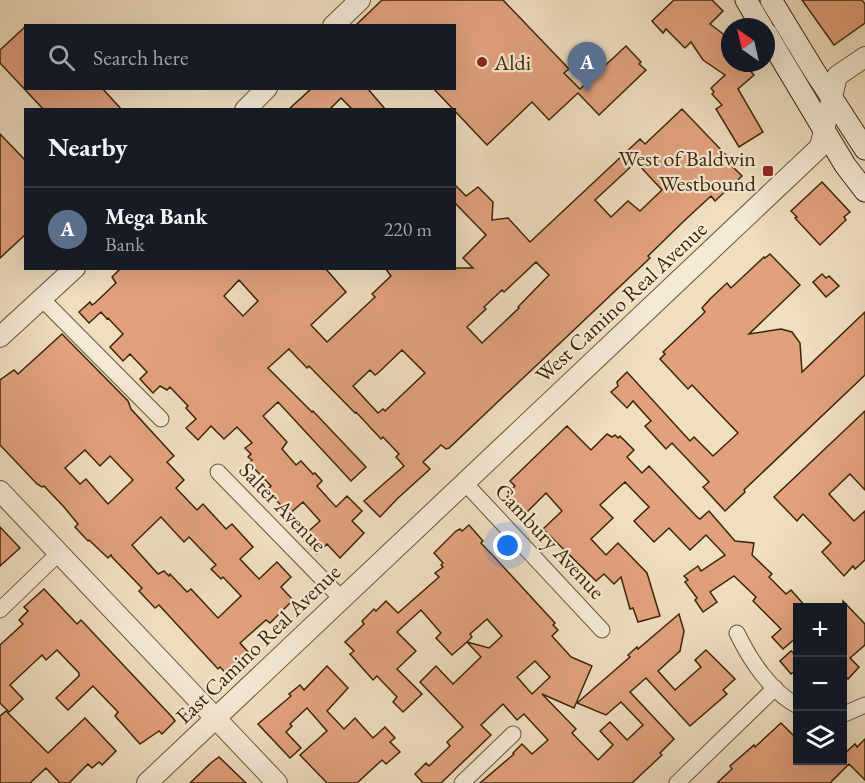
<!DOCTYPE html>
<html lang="en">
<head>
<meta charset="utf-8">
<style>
  body { margin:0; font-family:"EB Garamond",serif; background:#20242c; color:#f1f3f6 }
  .controls { position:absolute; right:18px; bottom:18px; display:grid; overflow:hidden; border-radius:0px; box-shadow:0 6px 24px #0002 }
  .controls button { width:54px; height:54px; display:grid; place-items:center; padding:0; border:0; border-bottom:2px solid #363941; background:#171b24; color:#f1f3f6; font:30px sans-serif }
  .compass { position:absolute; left:721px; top:18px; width:54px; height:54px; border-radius:50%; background:#171b24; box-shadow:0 6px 24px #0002; rotate:326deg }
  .you { position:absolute; left:508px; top:546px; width:21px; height:21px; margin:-15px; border:4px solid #fff; border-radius:50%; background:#1a73e8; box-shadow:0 0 0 9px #1a73e833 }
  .badge { display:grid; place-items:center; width:39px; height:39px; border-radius:50%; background:#b45309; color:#fff; font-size:20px; font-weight:700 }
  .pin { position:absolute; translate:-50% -50px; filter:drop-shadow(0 2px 3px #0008) }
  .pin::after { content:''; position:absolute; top:32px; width:21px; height:18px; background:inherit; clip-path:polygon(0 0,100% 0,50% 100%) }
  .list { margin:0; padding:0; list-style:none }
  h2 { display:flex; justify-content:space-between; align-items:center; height:78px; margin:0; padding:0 24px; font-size:26px }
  h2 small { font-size:20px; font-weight:400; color:#9ea1a6 }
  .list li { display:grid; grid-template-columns:39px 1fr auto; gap:18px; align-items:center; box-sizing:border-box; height:84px; padding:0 24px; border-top:2px solid #363941 }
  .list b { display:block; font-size:22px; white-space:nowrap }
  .list p { margin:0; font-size:20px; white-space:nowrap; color:#9ea1a6 }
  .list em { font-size:20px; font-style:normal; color:#9ea1a6 }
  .icon { flex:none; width:33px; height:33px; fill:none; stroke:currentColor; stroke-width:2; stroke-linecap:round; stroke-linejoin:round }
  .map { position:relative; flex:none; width:865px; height:783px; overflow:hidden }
  .search { position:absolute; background:#171b24; box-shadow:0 6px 24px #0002; left:24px; top:24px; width:432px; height:66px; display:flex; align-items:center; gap:15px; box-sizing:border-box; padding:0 21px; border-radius:0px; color:#9ea1a6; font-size:22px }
  .panel { position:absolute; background:#171b24; box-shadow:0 6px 24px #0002; left:24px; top:108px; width:432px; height:162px; border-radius:0px }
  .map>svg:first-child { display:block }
  .building { fill:#e2a17d; stroke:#3c2607; stroke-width:1.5; fill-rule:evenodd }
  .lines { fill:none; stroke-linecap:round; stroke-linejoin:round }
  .minor-casing { stroke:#695435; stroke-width:17 }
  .tertiary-casing { stroke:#695435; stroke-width:22 }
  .secondary-casing { stroke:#3c2607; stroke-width:23 }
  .minor { stroke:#f5ead6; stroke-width:15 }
  .tertiary { stroke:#f5ead6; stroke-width:20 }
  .secondary { stroke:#f5ead6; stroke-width:21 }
  .poi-dot { fill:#8f2418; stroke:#f5ead6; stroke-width:2 }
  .labels { text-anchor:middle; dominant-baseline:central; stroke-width:4.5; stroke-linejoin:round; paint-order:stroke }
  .poi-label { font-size:22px; fill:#3c2607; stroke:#f5ead6; text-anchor:start }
  .street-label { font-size:22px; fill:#3c2607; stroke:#f5ead6 }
</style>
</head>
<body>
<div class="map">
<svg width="865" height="783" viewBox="0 0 865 783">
  <rect width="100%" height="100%" fill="#f0dec0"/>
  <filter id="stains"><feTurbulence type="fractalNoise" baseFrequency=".00333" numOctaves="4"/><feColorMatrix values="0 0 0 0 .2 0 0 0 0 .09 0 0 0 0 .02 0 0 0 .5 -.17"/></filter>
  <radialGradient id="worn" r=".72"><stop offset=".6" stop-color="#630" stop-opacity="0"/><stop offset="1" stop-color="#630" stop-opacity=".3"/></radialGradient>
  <g class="building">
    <path d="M382,0H503L569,69L564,73L580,89L626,46L641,62L639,64L646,70L599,115L578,93L549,120L532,102L487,145L433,88H454V26H355Z"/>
    <path d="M674,0H712L723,11L710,24L730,39V63H743L754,75L738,89L763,132L739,147L716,109L722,105L712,94L714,92L711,88L725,75L703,60L691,42L685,48L666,29L663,33L652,21Z"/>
    <path d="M802,0H862L865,4V23L834,45Z"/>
    <path d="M26,26V88H102L122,110H44L0,63V50Z"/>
    <path d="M312,88H367L386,110H353L341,98L329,110H288Z"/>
    <path d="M682,109L726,155L723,157L742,176L715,201L711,196L685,220L648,256L650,258L449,448L446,449L441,445L423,462L430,469L397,499L380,517L364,501L404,466L396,457L399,454L383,437L381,439L356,412L355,413L309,366L307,368L289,349L268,368L312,412L313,411L366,467L351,481L278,402L263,416L287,442L282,449L296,465L301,461L313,474L315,473L322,481L317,486L336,507L347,496L362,511L352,521L364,533L340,558L327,544L317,554L301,538L320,521L303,502L289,514L267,490L271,486L249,463L252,460L248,457L251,454L245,448L252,443L237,427L224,439L211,426L198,440L186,428L196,419L186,408L188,406L170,387L167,390L160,386L153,393L140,379L147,372L130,354L123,361L110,347L123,334L108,318L107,319L101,312L89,323L79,312L90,302L92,305L95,303L116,283L112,277L121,268H325L346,292L311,325L327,342L375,297L372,294L391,276L385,268H473L463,258L486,235L454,202V184L466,196L478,187L493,202L492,220L508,218L530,242L640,139L645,144ZM636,162L662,190L640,211L628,201L611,217L595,200ZM536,262L549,275L518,307L519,308L482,343L467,327L486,309L484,307L502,290L504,292ZM239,280L258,301L243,316L224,296ZM402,350L425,373L385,411L383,409L378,413L353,386L370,370L375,375L378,373Z"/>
    <path d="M0,134L26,161V234L0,258Z"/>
    <path d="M822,182L850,212L844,217L846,220L820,245L795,218L797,217L791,211Z"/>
    <path d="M770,254L800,285L749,334L781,329L792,332L800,343L802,372L865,312V375L744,490L745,492L725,511L703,487L709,482L672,443L666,449L645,426L651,421L633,401L627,408L611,392L618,386L617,382L627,372L690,441L694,437L713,456L738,433L692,385L688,389L660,359L665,354L663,352L705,312L702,308L710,299L727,283L731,288L764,257L765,258Z"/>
    <path d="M822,274L826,278L829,276L839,286L826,297L813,282Z"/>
    <path d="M62,334L128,401L131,409L174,456L167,462L184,480L176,488L197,510L203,504L226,529L232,524L253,547L240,559L259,579L277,562L291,577L281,587L293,600L270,623L266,620L240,643L249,653L225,672L220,667L218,669L159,605L155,608L139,591L142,588L112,557L111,555L108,558L89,540L88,541L75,527L78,524L64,507L44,486L42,487L37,484L0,445V380L14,370L18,374ZM85,450L100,466L110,456L133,480L108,504L86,479L80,484L65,468ZM161,517L184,542L189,537L216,565L211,569L221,579L223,577L241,596L218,618L191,589L187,592L170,574L169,576L164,571L158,574L132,545Z"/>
    <path d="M865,411V490L850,474L829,494L854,521L865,511V560L855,569L853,566L844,576L822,552L831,543L803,514L797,521L774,497Z"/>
    <path d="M567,426L591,450L607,434L612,437L615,435L618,438L620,436L634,450L627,457L642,473L649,466L698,518L700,519L709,511L735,541L754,543L752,555L772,574L769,577L786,594L791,590L807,608H798V636L783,649L772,637L781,629L753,601L756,597L734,576L710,592L717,602L703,612L695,600L697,598L685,582L688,580L684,576L698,566L701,571L725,555L706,535L690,550L669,528L654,542L634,521L649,507L625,482L600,505L613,518L591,539L606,555L618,543L647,573L660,616L638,622L633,608L630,609L621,577L614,584L604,574L596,581L543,529L562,511L546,493L524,515L507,497L510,494L508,492L515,486L510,481Z"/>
    <path d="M469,525L483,541L481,543L498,561L555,623L553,625L558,630L552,636L571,657L592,666L574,708L542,694L576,729L572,733L598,760L613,745L600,731L610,722L627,740L643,725L621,702L606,715L577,703L630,657L628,655L637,647L638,649L679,614L684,631L680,651L658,671L675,690L701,667L695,660L706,650L735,679L723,690L727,694L690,726L646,678L630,692L674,739L660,753L662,755L632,783H480L514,754L513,753L522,744L532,754L548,740L524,714L517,720L503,704L481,725L491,735L441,783H423L415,774L426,763L429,766L450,746L447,742L463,727L420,682L436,666L453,684L481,657L467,642L452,655L436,638L441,633L421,610L397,632L416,651L397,669L422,694L403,712L393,702L397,697L377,676L373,680L350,654L354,651L345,642L364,624L362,621L374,609L376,611L386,601L398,613L439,577L435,573L443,567L441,565L443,563L434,553L456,531L460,529L462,531ZM487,619L502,636L489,648L467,642L472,637L470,634ZM535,661L550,677L532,694L517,677Z"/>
    <path d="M0,527L20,548L0,566Z"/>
    <path d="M44,589L77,624L81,620L173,718L175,721L162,734L159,731L156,733L140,744L115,716L118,712L93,686L68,710L56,698L79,676V673L57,650L46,660L42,655L10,685L23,699L9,712L0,703V645L23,624L19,620L28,611L24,607Z"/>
    <path d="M843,601L865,624V645L850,658L859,667L848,679L843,673Z"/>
    <path d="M791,651L798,657V668L791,674L780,661Z"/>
    <path d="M327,666L348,688L327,711L344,729L355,718L373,738L385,727L395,738L390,742L400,752L386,764L382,760L357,783H327L300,755L327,731L307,708L290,724L292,726L286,732L301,748L290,758L258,724L291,696L289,694L300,685L304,690Z"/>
    <path d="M6,711L48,753L85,718L116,751L102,765L99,762L92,768L88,764L69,783H60L46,768L30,783H0V716Z"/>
    <path d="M781,723L798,740V760H843V755L855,744L857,747L865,739V780L849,764L830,783H717L732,769L730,766L754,745L755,747Z"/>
    <path d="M219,757L246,783H190L212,762Z"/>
  </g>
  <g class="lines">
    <defs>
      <g id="minor">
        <path d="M41,298L161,419"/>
        <path d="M218,472L341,598"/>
        <path d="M465,483L602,630"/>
        <path d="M0,610L59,553"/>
        <path d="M737,633C750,660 771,692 798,706"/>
        <path d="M842,715L865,705"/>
        <path d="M462,783L513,734"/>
        <path d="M677,783L775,688"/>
      </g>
      <g id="tertiary">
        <path d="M333,26L360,0"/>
        <path d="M245,110L267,88"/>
        <path d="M0,337L75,268"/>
        <path d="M0,491L277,783"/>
        <path d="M147,783L820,147L837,76L865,57"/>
      </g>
      <g id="secondary">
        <path d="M746,0L762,27"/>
        <path d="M771,0L813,69L865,149"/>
        <path d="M766,33L845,165L865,191"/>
      </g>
    </defs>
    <use href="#minor" class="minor-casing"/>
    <use href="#tertiary" class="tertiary-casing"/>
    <use href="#secondary" class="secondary-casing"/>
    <use href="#minor" class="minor"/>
    <use href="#tertiary" class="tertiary"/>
    <use href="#secondary" class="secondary"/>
  </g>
  <g class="poi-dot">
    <circle cx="482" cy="62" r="6"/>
    <rect x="762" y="165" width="12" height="12" rx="3"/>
  </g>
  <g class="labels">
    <g class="poi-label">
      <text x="494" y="62">Aldi</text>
      <text x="756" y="158" text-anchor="end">West of Baldwin<tspan x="756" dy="25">Westbound</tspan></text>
    </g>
    <g class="street-label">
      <text transform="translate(621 302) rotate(-43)">West Camino Real Avenue</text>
      <text transform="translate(283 507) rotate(46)">Salter Avenue</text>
      <text transform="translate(550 541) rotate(47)">Cambury Avenue</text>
      <text transform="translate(258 644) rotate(-44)">East Camino Real Avenue</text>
    </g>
  </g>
  <rect width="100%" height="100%" filter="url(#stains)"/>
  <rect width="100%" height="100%" fill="url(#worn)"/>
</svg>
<div class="controls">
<button>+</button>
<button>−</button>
<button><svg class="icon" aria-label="layers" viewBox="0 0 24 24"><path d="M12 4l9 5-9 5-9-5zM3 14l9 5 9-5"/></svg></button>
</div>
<svg class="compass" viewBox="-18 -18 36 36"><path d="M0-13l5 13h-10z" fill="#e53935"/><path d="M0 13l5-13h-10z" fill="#9ea1a6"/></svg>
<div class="you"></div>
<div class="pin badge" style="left:587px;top:92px;background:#5c6f8a">A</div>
<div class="search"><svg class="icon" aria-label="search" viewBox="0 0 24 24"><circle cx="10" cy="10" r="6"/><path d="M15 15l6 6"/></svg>Search here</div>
<section class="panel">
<h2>Nearby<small></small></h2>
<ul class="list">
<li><span class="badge" style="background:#5c6f8a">A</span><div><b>Mega Bank</b><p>Bank</p></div><em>220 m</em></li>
</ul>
</section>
</div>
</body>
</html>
